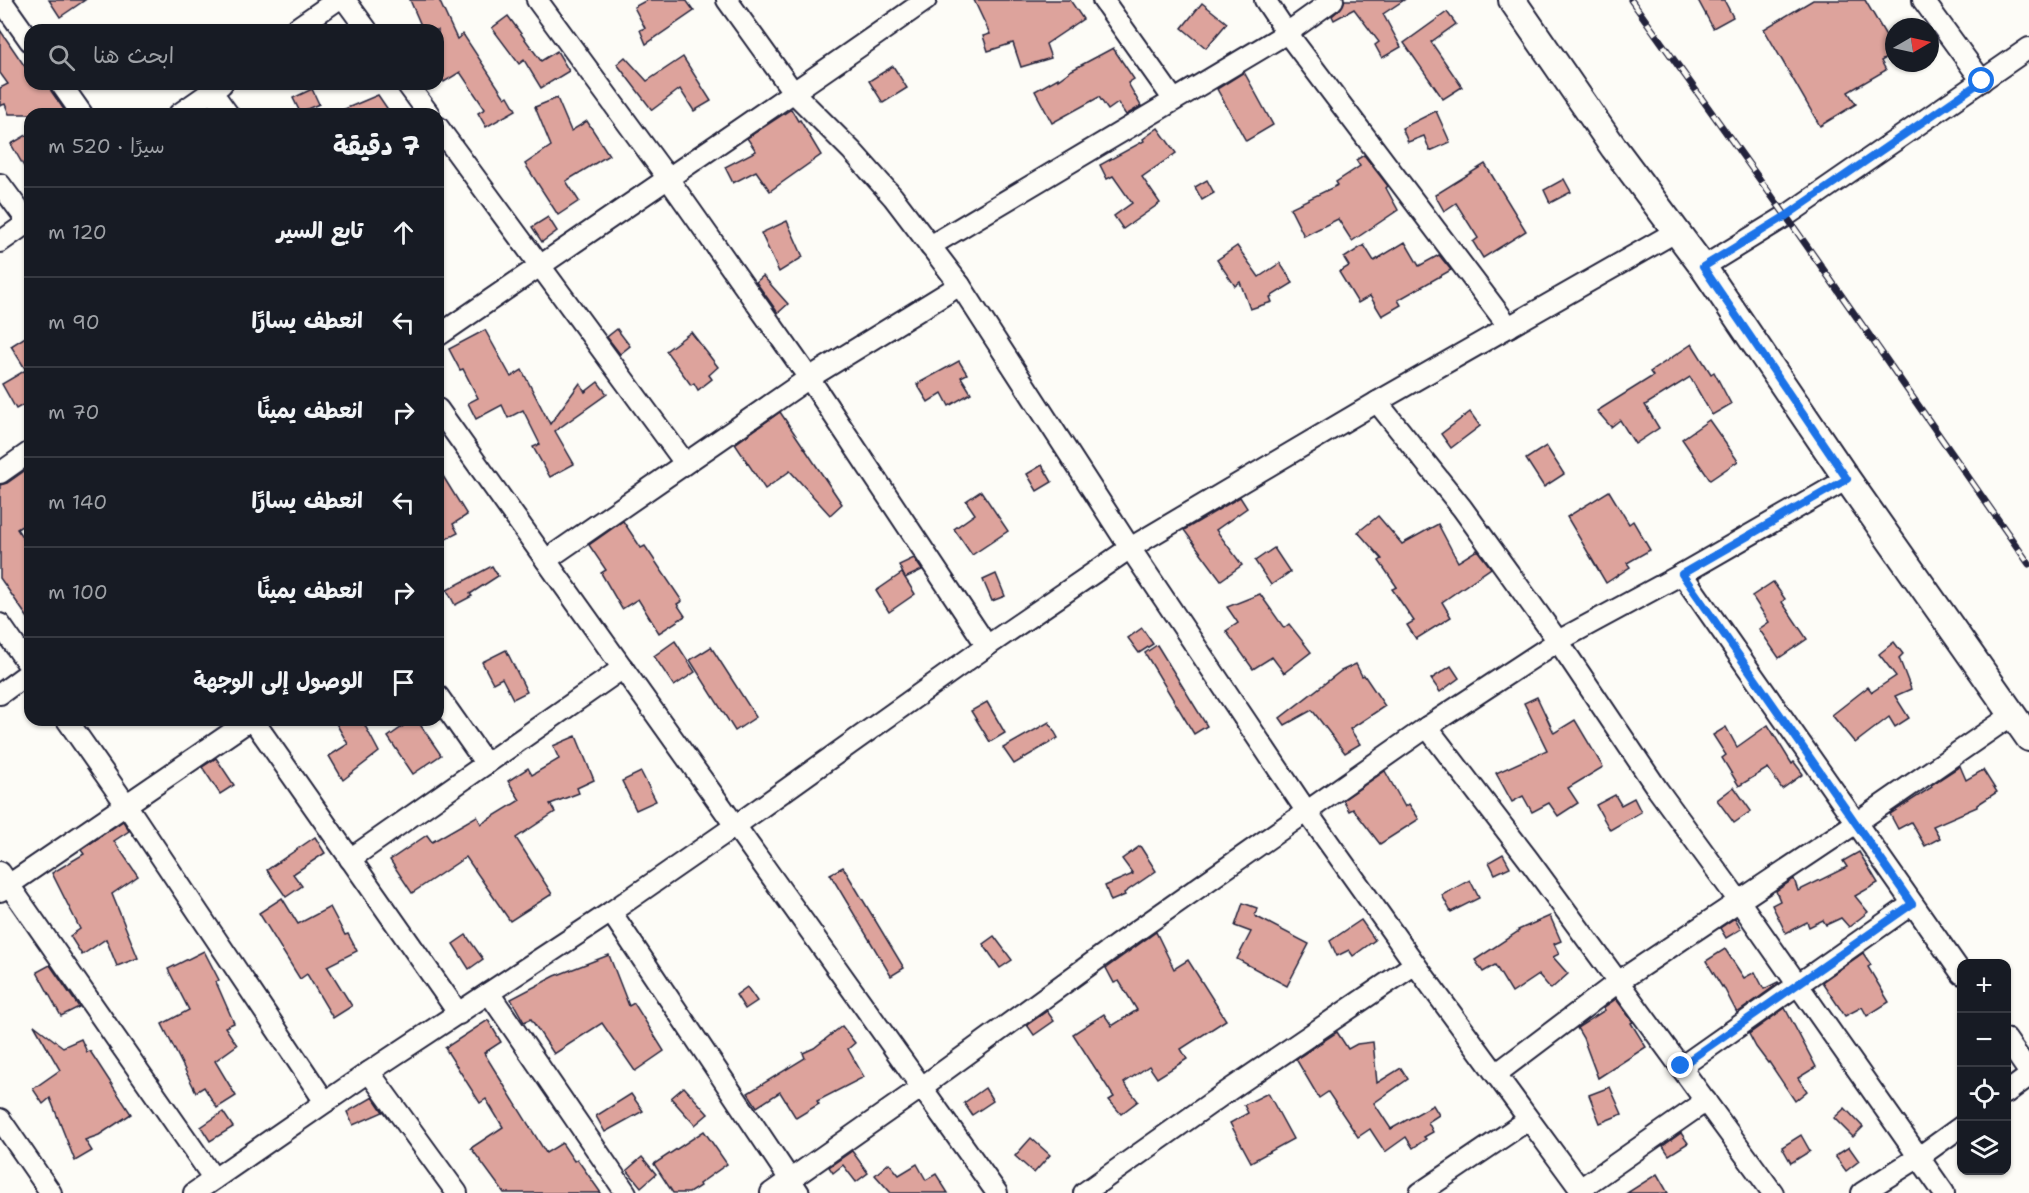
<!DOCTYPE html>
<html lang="ar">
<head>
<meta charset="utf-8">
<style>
  body { margin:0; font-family:"Shantell Sans","Playpen Sans Arabic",sans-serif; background:#20242c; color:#f1f3f6; direction:rtl }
  .controls { position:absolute; right:18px; bottom:18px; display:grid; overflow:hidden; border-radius:12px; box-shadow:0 2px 4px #0004 }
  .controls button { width:54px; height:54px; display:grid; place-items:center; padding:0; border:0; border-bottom:2px solid #363941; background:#171b24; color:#f1f3f6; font:30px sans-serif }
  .compass { position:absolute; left:1885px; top:18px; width:54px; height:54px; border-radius:50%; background:#171b24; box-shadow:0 2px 4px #0004; rotate:81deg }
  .stop { position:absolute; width:18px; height:18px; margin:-14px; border:4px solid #1a73e8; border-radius:50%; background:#fff }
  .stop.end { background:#1a73e8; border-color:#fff; box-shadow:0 2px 6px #0008 }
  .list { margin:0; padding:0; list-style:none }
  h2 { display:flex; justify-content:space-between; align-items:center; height:78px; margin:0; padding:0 24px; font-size:26px }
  h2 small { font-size:20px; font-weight:400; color:#9ea1a6 }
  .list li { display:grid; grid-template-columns:39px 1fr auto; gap:18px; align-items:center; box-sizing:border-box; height:90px; padding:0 24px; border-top:2px solid #363941 }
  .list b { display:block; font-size:22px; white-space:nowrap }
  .list em { font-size:20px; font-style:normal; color:#9ea1a6 }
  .icon { flex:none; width:33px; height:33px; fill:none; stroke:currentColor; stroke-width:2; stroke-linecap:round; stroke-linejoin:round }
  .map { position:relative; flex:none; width:2029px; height:1193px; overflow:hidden; direction:ltr }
  .search { position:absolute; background:#171b24; box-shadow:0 2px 4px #0004; left:24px; top:24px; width:420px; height:66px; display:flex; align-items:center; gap:15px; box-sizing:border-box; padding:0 21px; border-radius:18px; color:#9ea1a6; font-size:22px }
  .panel { position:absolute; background:#171b24; box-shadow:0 2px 4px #0004; left:24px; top:108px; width:420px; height:618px; border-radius:18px; direction:rtl }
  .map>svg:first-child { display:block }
  .building { fill:#dda39c; stroke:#22223b; stroke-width:1.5 }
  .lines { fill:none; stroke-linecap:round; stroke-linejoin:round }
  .minor-casing { stroke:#22223b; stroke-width:24 }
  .tertiary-casing { stroke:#22223b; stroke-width:30 }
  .minor { stroke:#fdfcf7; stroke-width:20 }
  .tertiary { stroke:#fdfcf7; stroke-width:26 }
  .rail-casing { stroke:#22223b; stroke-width:7 }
  .rail { stroke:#fdfcf7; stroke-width:4.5; stroke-dasharray:14; stroke-linecap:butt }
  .route { stroke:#1a73e8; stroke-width:8 }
</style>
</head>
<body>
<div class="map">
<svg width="2029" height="1193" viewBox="0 0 2029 1193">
  <rect width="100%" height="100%" fill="#fdfcf7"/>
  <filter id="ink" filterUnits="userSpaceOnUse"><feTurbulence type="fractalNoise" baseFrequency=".0167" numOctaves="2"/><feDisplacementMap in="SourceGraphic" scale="12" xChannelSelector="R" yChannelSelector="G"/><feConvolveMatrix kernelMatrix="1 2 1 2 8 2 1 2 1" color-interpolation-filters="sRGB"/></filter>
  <g filter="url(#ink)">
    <g class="building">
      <path d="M49,0H85L60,17Z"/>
      <path d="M410,0H439L457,39L463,34L505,98L508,96L516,110L486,127L478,113L485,109L460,72L444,82L438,72V30H423Z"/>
      <path d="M647,0H686L694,11L646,44L640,30L645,28L634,7Z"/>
      <path d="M974,0H1070L1083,19L1046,44L1051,58L1021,67L1013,43L988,51L983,36L990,34Z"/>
      <path d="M1345,0H1404L1383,14L1401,47L1382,58L1375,45L1379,42L1354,9L1334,20L1332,16L1340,9Z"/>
      <path d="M1698,0H1724L1733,17L1713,28Z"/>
      <path d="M1813,0H1865L1894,49V53L1881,61L1886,70L1848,92L1856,104L1820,126L1764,29Z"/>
      <path d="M1202,3L1227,23L1206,48L1182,28Z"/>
      <path d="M1447,12L1456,24L1431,42L1462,87L1443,99L1404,43Z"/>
      <path d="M508,16L541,61L557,51L569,71L541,88L524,60L519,64L492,28Z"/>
      <path d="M0,30L30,74V84H49L51,91L67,114H9L5,104L0,106V88L8,84L0,73Z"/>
      <path d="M1113,48L1134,79L1128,83L1141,106L1126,115L1118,103L1108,110L1099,97L1052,123L1035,91L1058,78V80L1072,70Z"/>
      <path d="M625,57L647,81L683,57L711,101L694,111L680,89L652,110L617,64Z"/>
      <path d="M893,66L907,88L883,103L869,81Z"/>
      <path d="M1244,72L1273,125L1246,141L1217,89Z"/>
      <path d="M312,89L319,104L300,112L293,98Z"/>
      <path d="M378,95L391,114H333Z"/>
      <path d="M557,98L571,131L587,121L609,155L566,181L579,201L558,215L525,164L551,146L535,107Z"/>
      <path d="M791,109L798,121L800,120L821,155L770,191L756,171L733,183L725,167L756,151L747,138Z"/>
      <path d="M1436,111L1450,142L1430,151L1424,136L1408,142L1402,128Z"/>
      <path d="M1158,128L1176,153L1142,177L1160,203L1123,229L1114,216L1132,203L1113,176L1107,179L1100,165L1144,141L1143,139Z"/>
      <path d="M30,133V177L11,144Z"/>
      <path d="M1364,155L1388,186L1386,188L1398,210L1352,241L1338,219L1304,236L1290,208L1338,185L1336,182L1360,166L1356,160Z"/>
      <path d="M1485,164L1526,231L1483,258L1473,242L1478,238L1456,203L1444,211L1435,195Z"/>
      <path d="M1564,179L1571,192L1550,203L1544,190Z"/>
      <path d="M1207,180L1214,193L1202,200L1195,187Z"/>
      <path d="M548,217L557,231L542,242L532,227Z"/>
      <path d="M787,221L803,257L779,272L761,233Z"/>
      <path d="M1405,242L1419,266L1439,255L1451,270L1398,300L1401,305L1382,316L1370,296L1358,303L1339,272L1349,266L1344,258L1364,245L1374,261Z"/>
      <path d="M1237,246L1259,277L1280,263L1293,283L1270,297L1272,302L1250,309L1240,282L1235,286L1217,260Z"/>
      <path d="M763,276L788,304L778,313L756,282Z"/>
      <path d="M617,329L630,346L620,354L607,337Z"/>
      <path d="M485,330L511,377L522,370L550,424L580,383L585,392L598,382L607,394L555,431L574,464L550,477L533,447L540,444L523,410L508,418L502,405L476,419L468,403L478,398L463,369L460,370L449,349Z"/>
      <path d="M691,332L718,367L709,375L712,379L698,390L694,383L691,385L666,351Z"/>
      <path d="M30,334V401L16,409L2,384L26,370L11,346Z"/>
      <path d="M1692,344L1711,374L1714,372L1731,404L1712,415L1690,377L1645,405L1659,428L1635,444L1620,420L1611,427L1597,411L1653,376L1650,372Z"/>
      <path d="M959,361L967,374L961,377L971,393L949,406L942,393L928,402L917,384Z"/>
      <path d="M780,412L842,504L830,515L790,471L765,489L735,444Z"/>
      <path d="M1470,412L1480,426L1451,448L1441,434Z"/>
      <path d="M1709,420L1738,461L1710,480L1682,439Z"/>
      <path d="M1546,446L1564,474L1544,487L1526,459Z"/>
      <path d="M1042,465L1052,482L1037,491L1027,474Z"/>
      <path d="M30,467V521L17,529L30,549V621L0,578V485L7,483Z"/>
      <path d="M438,468L467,515L453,524L458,533L438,543Z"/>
      <path d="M981,491L1008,531L972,555L954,529L975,514L966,501Z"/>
      <path d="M1609,491L1629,524L1633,521L1650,550L1627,563L1630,567L1606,583L1567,517Z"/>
      <path d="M1240,497L1247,508L1216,530L1242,565L1221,580L1184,530Z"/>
      <path d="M1378,516L1402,544L1438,524L1458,562L1477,550L1491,568L1442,602L1451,617L1416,639L1407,625L1414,621L1392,589L1397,587L1379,561L1382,559L1358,532Z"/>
      <path d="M623,521L641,548L645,546L682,601L677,604L685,616L659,633L638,599L622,609L601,573L606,570L589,545Z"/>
      <path d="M1274,548L1290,572L1271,585L1255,561Z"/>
      <path d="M914,558L922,570L905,578L899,565Z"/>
      <path d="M492,566L498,576L470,594L472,596L455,605L447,590Z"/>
      <path d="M902,573L915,594L889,612L876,591Z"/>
      <path d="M996,574L1005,596L992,601L983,580Z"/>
      <path d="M1773,582L1785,599L1782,602L1807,639L1779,658L1759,629L1769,622L1752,596Z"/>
      <path d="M1260,594L1284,628L1289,624L1311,652L1284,673L1272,657L1253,669L1226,631L1238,623L1227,607Z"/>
      <path d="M1142,628L1153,644L1139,653L1128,638Z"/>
      <path d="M675,641L695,672L674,686L654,656Z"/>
      <path d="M1894,642L1903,654L1899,658L1911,689L1895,696L1909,718L1895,727L1889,717L1855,743L1832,715L1868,687L1872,692L1896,676L1879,654Z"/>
      <path d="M1157,645L1207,726L1194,734L1145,653Z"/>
      <path d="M711,647L756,717L735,731L690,660Z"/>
      <path d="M506,650L527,692L513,699L502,678L493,683L482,662Z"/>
      <path d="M1356,664L1362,676L1364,675L1385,706L1350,729L1360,744L1345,753L1312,710L1285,725L1280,718L1341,671Z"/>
      <path d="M1451,666L1459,678L1440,692L1431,679Z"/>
      <path d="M1537,697L1554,733L1575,720L1603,767L1568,788L1578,803L1558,816L1549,803L1532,812L1523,796L1512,802L1496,773L1547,750L1524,703Z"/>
      <path d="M987,702L1005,733L990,742L971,711Z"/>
      <path d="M334,720H362L379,752L343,780L329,756L348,744Z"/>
      <path d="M412,720H417L441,755L413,774L388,737Z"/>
      <path d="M1049,722L1058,738L1014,764L1003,748Z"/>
      <path d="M1768,725L1792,764L1794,762L1803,774L1782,789L1768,768L1739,786L1722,758L1726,755L1713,735L1726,727L1737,747Z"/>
      <path d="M576,736L594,780L577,788L579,793L550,804L555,812L516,838L552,894L510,921L466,857L412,893L390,860L427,835L432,842L477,816L481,824L520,800L508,781L528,768L532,775L559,759L553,746Z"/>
      <path d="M216,758L234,785L220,794L202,767Z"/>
      <path d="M1960,766L1966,780L1983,770L1997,792L1977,805V807L1933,826L1940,838L1925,846L1911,822L1898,829L1890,814L1932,787L1931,785Z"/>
      <path d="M1385,771L1405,807L1409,804L1419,819L1380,844L1353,809L1349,811L1343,800Z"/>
      <path d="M641,772L656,801L636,810L622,781Z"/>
      <path d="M1734,787L1751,811L1734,823L1717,800Z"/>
      <path d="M1615,795L1621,805L1634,798L1641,812L1610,830L1596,805Z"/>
      <path d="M123,821L129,831L114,841L138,876L112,894L138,958L117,966L106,939L82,955L70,936L80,929L52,873L84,854L81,850Z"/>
      <path d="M315,837L325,853L293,874L302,886L286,897L267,870Z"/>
      <path d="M1140,846L1156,871L1124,893L1125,895L1111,901L1105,886L1133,874L1122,859Z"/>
      <path d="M1859,852L1878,883L1855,896L1868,912L1849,927L1841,918L1826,925L1823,920L1809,927L1807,922L1786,933L1772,905L1780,901L1776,891L1794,879L1798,891L1847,867L1843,861Z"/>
      <path d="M1503,854L1510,867L1495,874L1489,862Z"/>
      <path d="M843,867L904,968L891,976L830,874Z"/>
      <path d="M1470,880L1479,898L1451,912L1442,895Z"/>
      <path d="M282,898L298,924L330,907L345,935L348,934L357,951L327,966L352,1006L333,1018L307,974L300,979L259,913Z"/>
      <path d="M1243,903L1257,908L1255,916L1309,944L1287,986L1237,959L1251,932L1235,926Z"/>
      <path d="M1550,916L1561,941L1554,944L1559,954L1553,957L1568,974L1551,989L1539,975L1512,993L1495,965L1483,972L1475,960L1519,931L1518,930Z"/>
      <path d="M1735,918L1741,929L1726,938L1720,928Z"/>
      <path d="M1361,920L1375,940L1353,956L1349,950L1337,956L1330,941Z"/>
      <path d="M1156,932L1174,969L1188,960L1226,1020L1181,1049L1187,1059L1157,1078L1149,1066L1124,1083L1138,1101L1121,1114L1109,1100L1114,1097L1073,1034L1104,1014L1112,1026L1137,1010L1119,981L1114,983L1106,968Z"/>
      <path d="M466,935L483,959L469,969L453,944Z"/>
      <path d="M994,936L1012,960L1000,968L983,944Z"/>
      <path d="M1725,949L1744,978L1755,972L1764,989L1778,982L1779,983L1737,1013L1723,986L1722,987L1706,961Z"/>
      <path d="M204,951L219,980L216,982L234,1023L225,1027L237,1045L215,1061L236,1096L217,1108L204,1087L196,1092L162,1024L189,1010L168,969Z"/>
      <path d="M1863,953L1871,965L1868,967L1889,1002L1867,1016L1862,1007L1845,1016L1822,982Z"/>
      <path d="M609,955L629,1006L634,1003L664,1051L635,1071L602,1023L554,1054L531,1019L524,1022L511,999L555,976Z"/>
      <path d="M50,965L79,1007L61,1016L37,972Z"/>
      <path d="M747,987L757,1001L745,1009L736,995Z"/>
      <path d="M1616,999L1633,1022L1631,1023L1646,1047L1598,1078L1583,1038L1577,1028L1605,1010L1603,1008Z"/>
      <path d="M1785,1008L1816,1067L1798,1078L1807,1091L1795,1101L1769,1062L1768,1063L1756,1047L1749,1034Z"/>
      <path d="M1047,1011L1054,1021L1034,1035L1027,1025Z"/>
      <path d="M488,1020L501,1042L484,1053L546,1153L562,1143L574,1161L577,1159L601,1193H504L471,1148L503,1127L486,1099L480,1103L445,1048Z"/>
      <path d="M34,1025L63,1047L81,1039L87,1052L90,1051L131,1114L99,1135L85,1140L92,1151L75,1161L50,1098L43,1104L33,1089L60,1070Z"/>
      <path d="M842,1026L855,1043L848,1049L864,1077L817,1101L819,1104L796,1118L780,1092L757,1107L748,1093L805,1058L803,1053L814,1048Z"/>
      <path d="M1337,1032L1348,1049L1357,1044L1373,1042L1377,1083L1401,1068L1408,1079L1374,1103L1391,1129L1433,1105L1439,1115L1428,1122L1433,1132L1424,1137L1426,1139L1413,1148L1406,1137L1385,1152L1370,1129L1358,1137L1328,1092L1319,1098L1296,1059Z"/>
      <path d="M684,1087L708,1114L695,1125L671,1098Z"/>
      <path d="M1610,1087L1622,1114L1600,1123L1589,1095Z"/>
      <path d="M985,1088L993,1101L972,1115L964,1103Z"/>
      <path d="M1268,1093L1293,1139L1251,1162L1230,1123L1248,1113L1244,1105Z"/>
      <path d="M631,1094L643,1111L605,1132L596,1116Z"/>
      <path d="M373,1097L383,1112L353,1125L347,1112Z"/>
      <path d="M1845,1108L1863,1127L1853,1137L1834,1118Z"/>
      <path d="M223,1112L233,1127L210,1141L201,1127Z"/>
      <path d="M704,1131L727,1164L699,1184L700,1186L689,1193H673L654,1164Z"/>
      <path d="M1681,1133L1688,1143L1669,1155L1663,1146Z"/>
      <path d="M1801,1135L1810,1151L1791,1163L1782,1147Z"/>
      <path d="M1031,1138L1050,1155L1034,1173L1015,1156Z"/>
      <path d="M1849,1147L1859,1161L1846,1171L1835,1156Z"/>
      <path d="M852,1151L868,1173L856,1182L843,1165L833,1173L829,1167Z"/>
      <path d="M642,1157L656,1174L641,1187L627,1170Z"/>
      <path d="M889,1163L899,1175L917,1164L926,1180L936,1174L948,1193H891L875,1175Z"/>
      <path d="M1657,1174L1668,1193H1627Z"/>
    </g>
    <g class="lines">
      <defs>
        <g id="minor">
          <path d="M1,0L30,41"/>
          <path d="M345,0L367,30"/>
          <path d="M537,0L667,177L809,378L987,646"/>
          <path d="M727,0L794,93L852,151L893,197L960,285L1130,548L1307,812L1415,964L1583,1193"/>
          <path d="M1103,0L1174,100"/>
          <path d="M1265,0L1287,33L1509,327"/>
          <path d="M1923,0L1982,81"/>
          <path d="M294,30L337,0"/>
          <path d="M61,84L82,114"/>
          <path d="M407,84L429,114"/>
          <path d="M212,92L228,114"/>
          <path d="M179,114L222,84"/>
          <path d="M438,127L685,463"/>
          <path d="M0,184L28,222"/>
          <path d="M0,242L30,221"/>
          <path d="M930,246L1287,33L1333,0"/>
          <path d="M1703,267L1786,216L2029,48"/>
          <path d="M438,336C600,224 764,114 926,0"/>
          <path d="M1377,402L1462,508L1558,641L1658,790L1739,901L1944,1193"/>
          <path d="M438,409L997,1193"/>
          <path d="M0,473L30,452"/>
          <path d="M546,560L809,378L960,285"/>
          <path d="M1682,574L1962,974"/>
          <path d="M0,624L30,667"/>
          <path d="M0,694L30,672"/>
          <path d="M438,696L486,764"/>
          <path d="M67,720L125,803L325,1102"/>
          <path d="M253,720L459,1014"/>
          <path d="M1427,727L1528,859L1773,1193"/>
          <path d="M350,859L623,668"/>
          <path d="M0,872L214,1179"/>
          <path d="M0,891L250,720"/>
          <path d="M611,912L799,1193"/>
          <path d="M489,993L626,1193"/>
          <path d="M2006,1039L2029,1072"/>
          <path d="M1681,1067L1912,904"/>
          <path d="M369,1072L457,1193"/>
          <path d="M1496,1074L1618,982L1856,823L2012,715"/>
          <path d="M2006,1093L2029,1076"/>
          <path d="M0,1119L51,1193"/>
          <path d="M1580,1189L1706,1101"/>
          <path d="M194,1193L369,1072L611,912L735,826L987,646L1130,548L1377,402L1677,231"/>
          <path d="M771,1193L922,1087L1118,944L1427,727L1558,641L1682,574L1847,479"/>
          <path d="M1084,1193L1225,1093L1415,964"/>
          <path d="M1420,1193L1528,1120"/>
          <path d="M1862,1193L1919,1157L1962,1126"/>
        </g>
        <path id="tertiary" d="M1512,0L1614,148L1703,267L1847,479L2029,738"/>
      </defs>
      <use href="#minor" class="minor-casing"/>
      <use href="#tertiary" class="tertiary-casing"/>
      <use href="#minor" class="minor"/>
      <use href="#tertiary" class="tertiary"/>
      <defs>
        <path id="rail" d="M1631,0L1786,216L2029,564"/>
      </defs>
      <use href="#rail" class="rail-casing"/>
      <use href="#rail" class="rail"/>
    </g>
  </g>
  <g class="lines" filter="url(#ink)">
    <path class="route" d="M1681,1066L1912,904L1682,574L1847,479L1703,267L1786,216L1982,81"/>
  </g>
</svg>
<div class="controls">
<button>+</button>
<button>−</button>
<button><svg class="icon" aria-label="locate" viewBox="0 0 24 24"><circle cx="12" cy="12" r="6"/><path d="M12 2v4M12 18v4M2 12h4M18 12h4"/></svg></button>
<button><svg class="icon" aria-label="layers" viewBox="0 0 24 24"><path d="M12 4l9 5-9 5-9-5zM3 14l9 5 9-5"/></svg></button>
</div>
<svg class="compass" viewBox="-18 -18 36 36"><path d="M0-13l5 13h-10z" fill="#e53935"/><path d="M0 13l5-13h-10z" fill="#9ea1a6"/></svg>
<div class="stop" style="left:1982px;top:81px"></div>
<div class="stop end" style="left:1681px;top:1066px"></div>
<div class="search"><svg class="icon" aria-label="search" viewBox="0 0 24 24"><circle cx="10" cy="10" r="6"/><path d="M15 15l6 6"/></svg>ابحث هنا</div>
<section class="panel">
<h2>7 دقيقة<small>سيرًا · 520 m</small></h2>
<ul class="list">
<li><svg class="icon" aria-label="ahead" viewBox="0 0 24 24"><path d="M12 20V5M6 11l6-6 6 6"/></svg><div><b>تابع السير</b></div><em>120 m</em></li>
<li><svg class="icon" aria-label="left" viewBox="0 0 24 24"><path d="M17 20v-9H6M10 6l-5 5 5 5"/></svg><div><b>انعطف يسارًا</b></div><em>90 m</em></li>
<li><svg class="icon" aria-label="right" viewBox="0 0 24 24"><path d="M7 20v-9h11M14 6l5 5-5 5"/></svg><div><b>انعطف يمينًا</b></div><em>70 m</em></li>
<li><svg class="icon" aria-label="left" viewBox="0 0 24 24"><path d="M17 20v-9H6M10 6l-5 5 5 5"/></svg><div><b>انعطف يسارًا</b></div><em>140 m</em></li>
<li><svg class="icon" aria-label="right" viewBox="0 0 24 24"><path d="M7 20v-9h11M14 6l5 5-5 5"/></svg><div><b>انعطف يمينًا</b></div><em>100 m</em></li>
<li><svg class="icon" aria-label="arrive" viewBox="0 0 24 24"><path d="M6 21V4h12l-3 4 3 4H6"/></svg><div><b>الوصول إلى الوجهة</b></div></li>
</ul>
</section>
</div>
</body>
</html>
